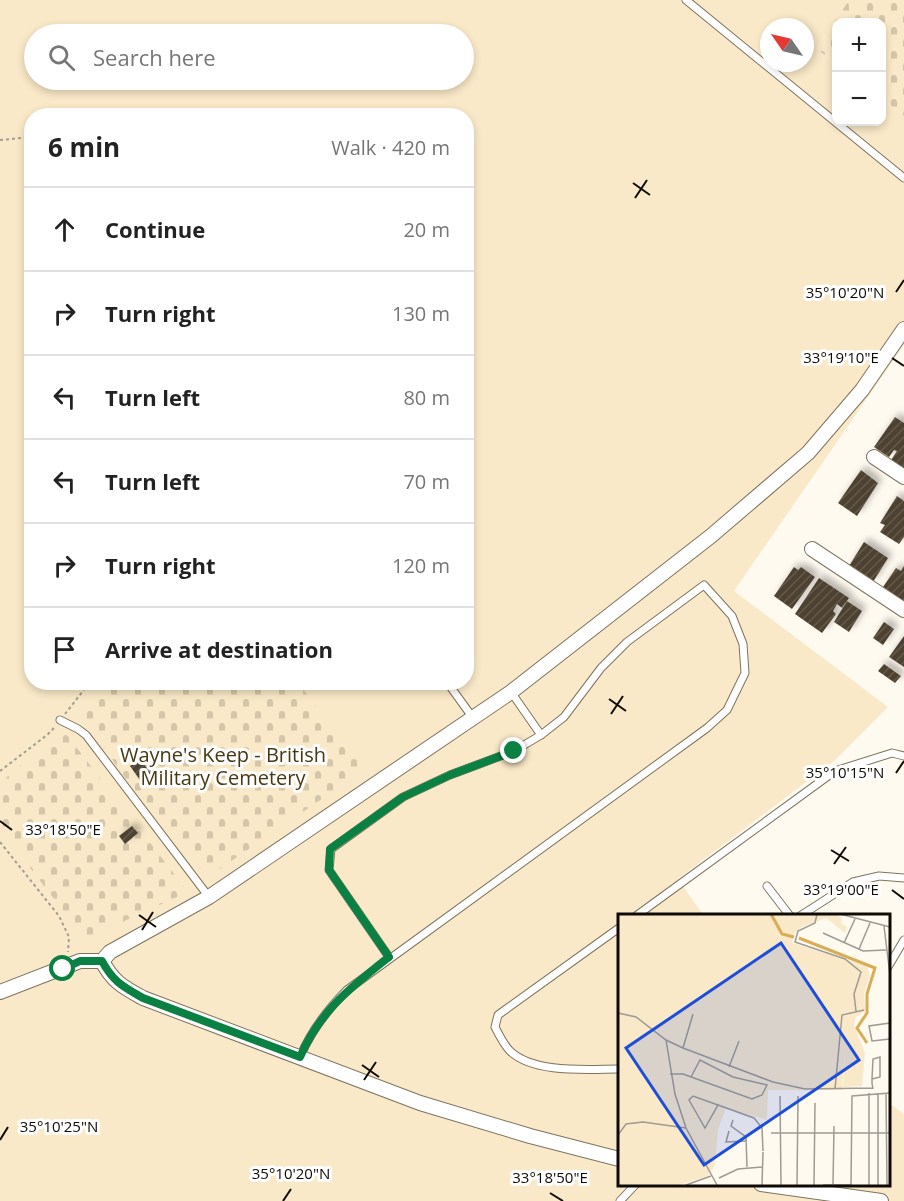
<!DOCTYPE html>
<html lang="en">
<head>
<meta charset="utf-8">
<style>
  body { margin:0; font-family:"Open Sans",sans-serif; background:#f2f2f2; color:#222 }
  .controls { position:absolute; right:18px; top:18px; display:grid; overflow:hidden; border-radius:12px; box-shadow:0 3px 9px #0003 }
  .controls button { width:54px; height:54px; display:grid; place-items:center; padding:0; border:0; border-bottom:2px solid #e0e0e0; background:#fff; color:#222; font:30px sans-serif }
  .compass { position:absolute; left:760px; top:18px; width:54px; height:54px; border-radius:50%; background:#fff; box-shadow:0 3px 9px #0003; rotate:304deg }
  .stop { position:absolute; width:18px; height:18px; margin:-14px; border:4px solid #0b8043; border-radius:50%; background:#fff }
  .stop.end { background:#0b8043; border-color:#fff; box-shadow:0 2px 6px #0008 }
  .list { margin:0; padding:0; list-style:none }
  h2 { display:flex; justify-content:space-between; align-items:center; height:78px; margin:0; padding:0 24px; font-size:26px }
  h2 small { font-size:20px; font-weight:400; color:#767676 }
  .list li { display:grid; grid-template-columns:39px 1fr auto; gap:18px; align-items:center; box-sizing:border-box; height:84px; padding:0 24px; border-top:2px solid #e0e0e0 }
  .list b { display:block; font-size:22px; white-space:nowrap }
  .list em { font-size:20px; font-style:normal; color:#767676 }
  .icon { flex:none; width:33px; height:33px; fill:none; stroke:currentColor; stroke-width:2; stroke-linecap:round; stroke-linejoin:round }
  .map { position:relative; flex:none; width:904px; height:1201px; overflow:hidden }
  .search { position:absolute; background:#fff; box-shadow:0 3px 9px #0003; left:24px; top:24px; width:450px; height:66px; display:flex; align-items:center; gap:15px; box-sizing:border-box; padding:0 21px; border-radius:33px; color:#767676; font-size:22px }
  .panel { position:absolute; background:#fff; box-shadow:0 3px 9px #0003; left:24px; top:108px; width:450px; height:582px; border-radius:24px }
  .map>svg:first-child { display:block }
  .green { fill:#fae9c8; fill-rule:evenodd }
  .cemetery { fill:url(#cemetery-stones) }
  .building { fill:url(#building-hatch); filter:url(#shadow) }
  .lines { fill:none; stroke-linecap:round; stroke-linejoin:round }
  .lane-casing { stroke:#7e735e; stroke-width:9 }
  .street-casing { stroke:#7e735e; stroke-width:16 }
  .path { stroke:#a29d95; stroke-width:2; stroke-dasharray:3 3; stroke-linecap:butt }
  .lane { stroke:#fff; stroke-width:7 }
  .street { stroke:#fff; stroke-width:14 }
  .route { stroke:#0b8043; stroke-width:8 }
  .ticks { fill:none; stroke:#0f0b04; stroke-width:2 }
  .labels { text-anchor:middle; dominant-baseline:central; stroke-width:6; stroke-linejoin:round; paint-order:stroke }
  .park-label { font-size:20px; fill:#493711; stroke:#fff }
  .inset-river { fill:none; stroke:#d8ad56; stroke-width:3 }
  .inset-road { fill:none; stroke:#9f9a92; stroke-width:1.5 }
  .view { fill:#1d4ed8; fill-opacity:0.15; stroke:#1d4ed8; stroke-width:3 }
  .inset-edge { fill:none; stroke:#0f0b04; stroke-width:3 }
  .ticks-label { font-size:15px; text-anchor:middle; fill:#0f0b04; stroke:#fff; stroke-width:6; stroke-linejoin:round; paint-order:stroke }
</style>
</head>
<body>
<div class="map">
<svg width="904" height="1201" viewBox="0 0 904 1201">
  <defs>
    <pattern id="cemetery-stones" width="16" height="16" patternUnits="userSpaceOnUse" patternTransform="scale(1.5)"><rect width="16" height="16" fill="#fae9c8"/><path d="M2 7V4a2 2 0 0 1 4 0v3zM10 15v-3a2 2 0 0 1 4 0v3z" fill="#d5c6aa"/></pattern>
    <pattern id="building-hatch" width="6" height="6" patternUnits="userSpaceOnUse" patternTransform="scale(1.5)"><rect width="6" height="6" fill="#4e4330"/><path d="M-1 1l2-2M0 6l6-6M5 7l2-2" fill="none" stroke="#635a4a"/></pattern>
    <filter id="shadow"><feDropShadow dx="4.5" dy="-4.5" stdDeviation="3" flood-color="#0004"/></filter>
  </defs>
  <rect width="100%" height="100%" fill="#fffaf0"/>
  <path class="green" d="M0,0H849L817,49L836,64V122H882V98L904,116V345L734,591L888,707L834,761L678,879L704,916H619V1184H888V1102L904,1114V1201H0ZM769,27H805V63H769ZM34,34H464V80H34ZM32,116H466V682H32Z"/>
  <g class="cemetery">
    <path d="M849,0H904V116L882,98V22H836V64L817,49Z"/>
    <path d="M114,683H309L302,688L364,770L208,877L133,789L80,714Z"/>
    <path d="M63,730L188,892L85,939L0,829V783Z"/>
  </g>
  <g class="building">
    <path d="M895,417L904,423V469L891,460L897,451L894,450L889,457L874,447Z"/>
    <path d="M861,470L878,483L857,516L838,503Z"/>
    <path d="M897,496L904,501V537L899,544L880,532L885,525L880,523Z"/>
    <path d="M864,542L888,558L873,582L849,566Z"/>
    <path d="M904,566V602L883,587L896,568L901,571Z"/>
    <path d="M794,567L798,570L801,567L815,577L792,609L774,596Z"/>
    <path d="M819,578L849,598L842,608L837,604L833,611L836,614L822,633L795,614Z"/>
    <path d="M847,601L862,611L849,632L834,622Z"/>
    <path d="M884,622L894,629L883,645L873,638Z"/>
    <path d="M904,636V667L889,657Z"/>
    <path d="M884,664L901,676L895,683L878,671Z"/>
    <path d="M140,759L152,775L142,783L130,766Z"/>
    <path d="M132,826L138,833L125,844L119,836Z"/>
  </g>
  <g class="lines">
    <defs>
      <g id="lane">
        <path d="M686,0L904,178"/>
        <path d="M447,682L473,718"/>
        <path d="M511,692L541,735"/>
        <path d="M60,720L78,729L86,735L209,897"/>
        <path d="M767,886L790,916"/>
        <path d="M636,916L835,771L892,753L904,756"/>
        <path d="M800,916L853,882L879,876L904,878"/>
        <path d="M619,928L498,1015L495,1027C499,1035 504,1045 510,1051C534,1074 588,1069 619,1069"/>
        <path d="M888,967L904,940"/>
        <path d="M300,1057C311,1031 327,1010 347,990L707,728L727,710L745,673L743,644L732,616L704,585L627,642L601,668L564,717L541,735L514,751L450,775L403,797L331,849L329,870L389,957"/>
        <path d="M620,1201L636,1184"/>
      </g>
      <g id="street">
        <path d="M874,457L904,477"/>
        <path d="M812,549L904,610"/>
        <path d="M102,961L110,952L209,897L511,692L711,536L808,453L862,390L904,329"/>
        <path d="M102,961C113,982 123,987 143,998L420,1103L530,1136L619,1159"/>
        <path d="M0,992L80,961H102"/>
        <path d="M761,1184L881,1201"/>
      </g>
    </defs>
    <use href="#lane" class="lane-casing"/>
    <use href="#street" class="street-casing"/>
    <g class="path">
      <path d="M0,140L32,137"/>
      <path d="M65,714L90,682"/>
      <path d="M0,771L47,735L56,726"/>
      <path d="M0,842L59,916L69,937L68,952"/>
    </g>
    <use href="#lane" class="lane"/>
    <use href="#street" class="street"/>
  </g>
  <g class="lines">
    <path class="route" d="M63,969L80,961H102C113,982 124,987 143,998L300,1057C320,1011 350,988 389,957L329,870L330,849L403,797L450,775L514,751"/>
  </g>
  <path class="ticks" d="M633,183L650,195M635,198L647,180M896,292L904,280M892,358L904,366M609,699L626,711M611,714L623,696M896,773L904,761M0,821L12,830M831,850L849,861M834,864L846,847M892,890L904,899M139,915L156,927M142,930L153,912M362,1065L379,1077M364,1080L376,1062M0,1140L8,1127M550,1193L563,1201M283,1201L291,1189"/>
  <g class="labels">
    <g class="park-label">
      <text x="223" y="754">Wayne's Keep - British<tspan x="223" dy="23">Military Cemetery</tspan></text>
    </g>
  </g>
  <g transform="translate(618 914)">
    <rect width="272" height="272" fill="#fffaf0"/>
    <path d="M0,0H147L154,17L174,29L249,52L252,61L246,79L247,98L238,103L236,111L247,139H227L224,176H150L149,206L108,194L100,216L97,251L90,262L61,271H0ZM163,0H217L224,4L223,9L229,13L227,19L208,4L183,13L176,20L169,17Z" fill="#fae9c8"/>
    <path d="M147,0H163L169,17L176,20L174,29L154,17Z" fill="#fae9c8"/>
    <path d="M57,96L74,101L64,131L49,122ZM78,102L122,114L117,135L100,128L95,143L68,133ZM227,139H247L244,172L225,173Z" fill="#fae9c8"/>
    <path class="inset-river" d="M153,0L164,20L176,23M181,24L257,54L249,80V99L239,114L249,129"/>
    <path class="inset-road" d="M199,0L197,9L180,17L177,28L227,45L243,58L236,80L238,97M222,0L272,13M266,12L272,61M205,19L245,37L268,36M226,29L237,5M241,35L252,9M0,99L18,103L48,126L65,134L155,168L187,175L255,174M272,109L251,112L254,127L272,125M48,126L57,180L68,214L99,271M65,134L75,100M111,153L121,127M52,160H65L134,185L144,181L149,171L115,163L82,146L73,163M254,165L262,163V143L255,145L254,165V169L255,175M217,175L224,101L246,96M260,179V271M268,179L269,271M162,182L163,271M100,191L75,182L71,186L87,214L100,191L136,204L144,214L145,237M115,206L113,212L128,223L129,253M111,217L108,228L129,227M153,219H272M0,221L8,210L25,208L68,214M101,264L120,255L144,253M215,270L216,212M68,271L93,262M144,271L145,238M179,271L180,182M196,271L197,189M205,271H234M233,271L234,182L272,179M251,271V179"/>
    <path class="view" d="M163,29L241,146L86,251L8,134Z"/>
    <rect width="272" height="272" class="inset-edge"/>
  </g>
  <g class="ticks-label">
    <text x="845" y="298">35°10'20"N</text>
    <text x="841" y="363">33°19'10"E</text>
    <text x="845" y="778">35°10'15"N</text>
    <text x="63" y="835">33°18'50"E</text>
    <text x="841" y="895">33°19'00"E</text>
    <text x="59" y="1132">35°10'25"N</text>
    <text x="291" y="1179">35°10'20"N</text>
    <text x="550" y="1183">33°18'50"E</text>
  </g>
</svg>
<div class="controls">
<button>+</button>
<button>−</button>
</div>
<svg class="compass" viewBox="-18 -18 36 36"><path d="M0-13l5 13h-10z" fill="#e53935"/><path d="M0 13l5-13h-10z" fill="#767676"/></svg>
<div class="stop" style="left:63px;top:969px"></div>
<div class="stop end" style="left:514px;top:751px"></div>
<div class="search"><svg class="icon" aria-label="search" viewBox="0 0 24 24"><circle cx="10" cy="10" r="6"/><path d="M15 15l6 6"/></svg>Search here</div>
<section class="panel">
<h2>6 min<small>Walk · 420 m</small></h2>
<ul class="list">
<li><svg class="icon" aria-label="ahead" viewBox="0 0 24 24"><path d="M12 20V5M6 11l6-6 6 6"/></svg><div><b>Continue</b></div><em>20 m</em></li>
<li><svg class="icon" aria-label="right" viewBox="0 0 24 24"><path d="M7 20v-9h11M14 6l5 5-5 5"/></svg><div><b>Turn right</b></div><em>130 m</em></li>
<li><svg class="icon" aria-label="left" viewBox="0 0 24 24"><path d="M17 20v-9H6M10 6l-5 5 5 5"/></svg><div><b>Turn left</b></div><em>80 m</em></li>
<li><svg class="icon" aria-label="left" viewBox="0 0 24 24"><path d="M17 20v-9H6M10 6l-5 5 5 5"/></svg><div><b>Turn left</b></div><em>70 m</em></li>
<li><svg class="icon" aria-label="right" viewBox="0 0 24 24"><path d="M7 20v-9h11M14 6l5 5-5 5"/></svg><div><b>Turn right</b></div><em>120 m</em></li>
<li><svg class="icon" aria-label="arrive" viewBox="0 0 24 24"><path d="M6 21V4h12l-3 4 3 4H6"/></svg><div><b>Arrive at destination</b></div></li>
</ul>
</section>
</div>
</body>
</html>
